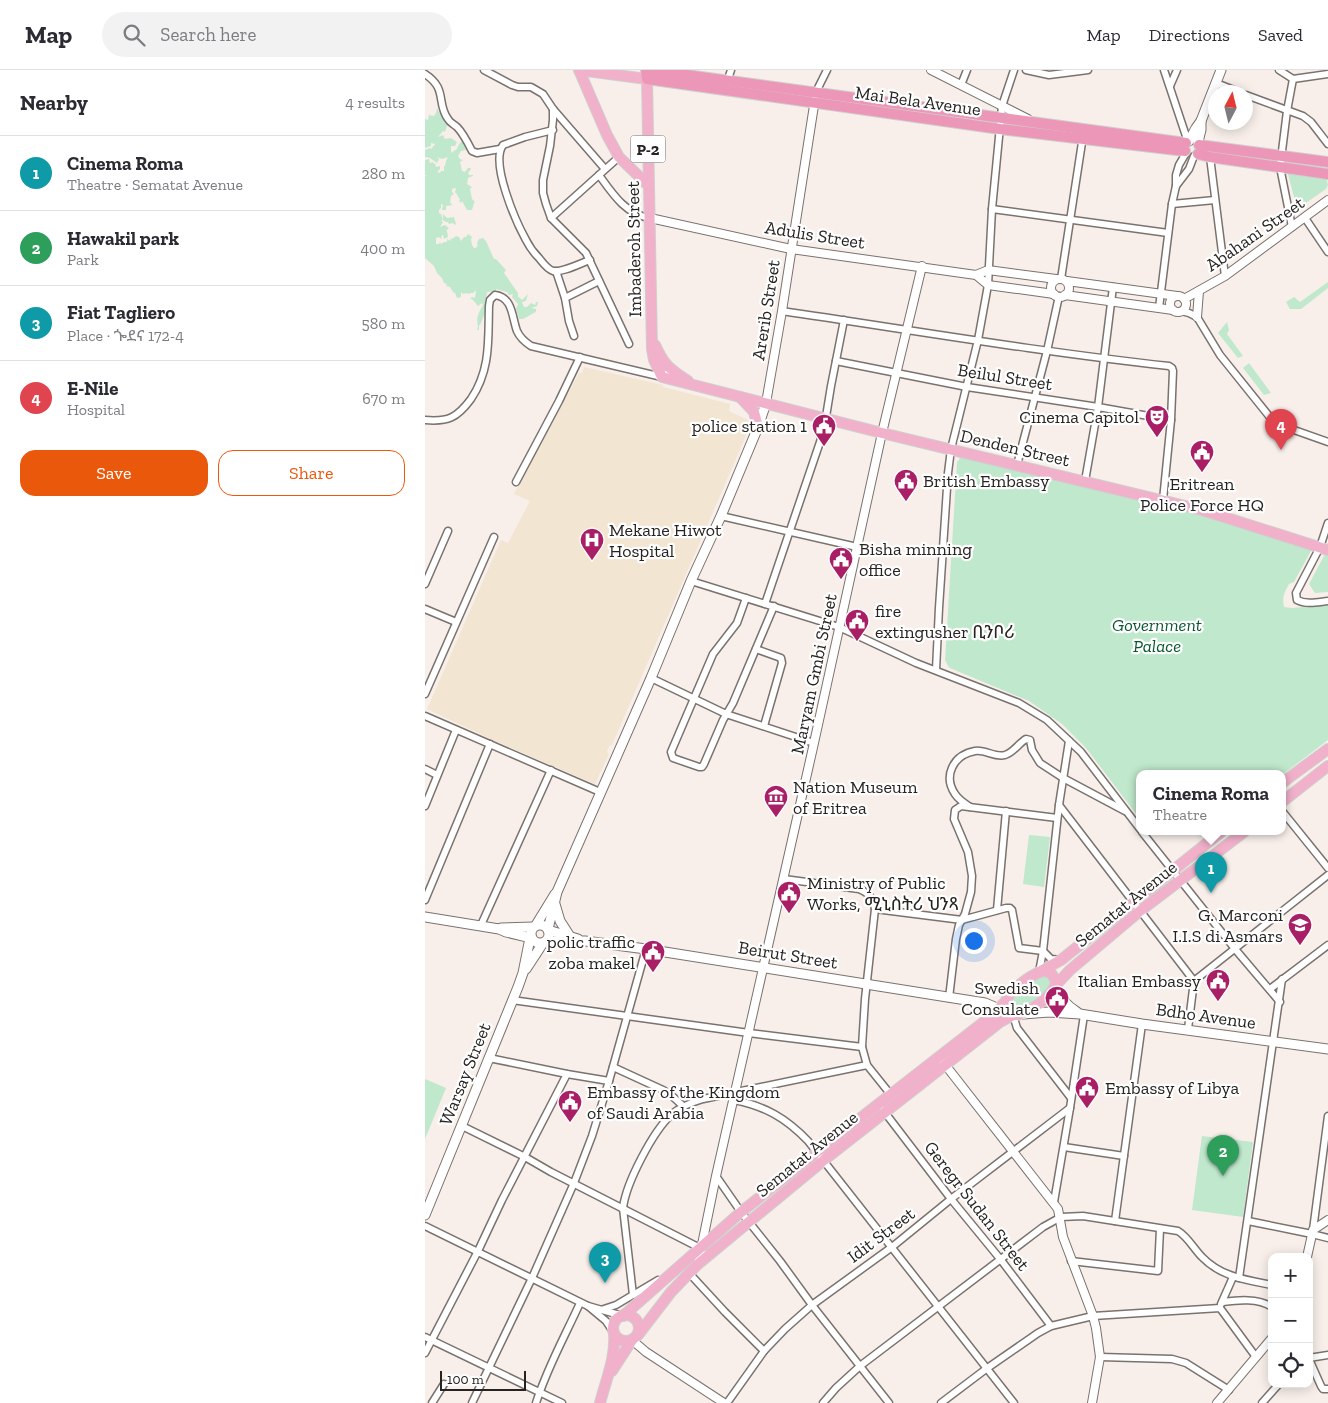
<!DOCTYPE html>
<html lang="en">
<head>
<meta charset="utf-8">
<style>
  body { margin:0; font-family:"Zilla Slab","Noto Sans Ethiopic",serif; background:#f2f2f3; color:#2b2b33 }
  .controls { position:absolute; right:15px; bottom:15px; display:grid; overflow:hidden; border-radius:10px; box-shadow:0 2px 12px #0003 }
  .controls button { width:45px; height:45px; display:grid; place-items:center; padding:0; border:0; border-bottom:1px solid #e1e1e2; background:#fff; color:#2b2b33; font:25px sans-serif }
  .compass { position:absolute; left:783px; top:15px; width:45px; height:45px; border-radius:50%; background:#fff; box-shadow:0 2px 12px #0003; rotate:7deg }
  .scale { position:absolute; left:15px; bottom:12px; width:86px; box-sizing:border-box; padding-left:5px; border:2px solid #262321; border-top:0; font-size:14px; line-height:18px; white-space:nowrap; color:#262321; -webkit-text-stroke:4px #fefefe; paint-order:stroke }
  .you { position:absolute; left:548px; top:870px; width:18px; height:18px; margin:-12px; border:4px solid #fff; border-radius:50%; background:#1a73e8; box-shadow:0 0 0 8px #1a73e833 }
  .badge { display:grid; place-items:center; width:32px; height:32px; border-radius:50%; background:#ea580c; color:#fff; font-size:16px; font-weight:700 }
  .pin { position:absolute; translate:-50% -41px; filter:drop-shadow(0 1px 2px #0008) }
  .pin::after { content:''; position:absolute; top:26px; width:18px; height:15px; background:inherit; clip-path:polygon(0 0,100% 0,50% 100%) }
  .popup { position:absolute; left:711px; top:700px; width:150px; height:65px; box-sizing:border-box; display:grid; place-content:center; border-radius:10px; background:#fff; filter:drop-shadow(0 1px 4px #0005); font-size:16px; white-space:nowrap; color:#7c7c81 }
  .popup b { font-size:19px; color:#2b2b33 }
  .popup::after { content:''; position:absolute; left:50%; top:100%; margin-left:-10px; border:10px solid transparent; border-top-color:#fff }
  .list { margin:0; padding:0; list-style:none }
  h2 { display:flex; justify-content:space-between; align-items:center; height:65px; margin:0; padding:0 20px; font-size:21px }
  h2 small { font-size:16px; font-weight:400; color:#7c7c81 }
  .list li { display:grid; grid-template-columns:32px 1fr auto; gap:15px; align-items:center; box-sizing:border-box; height:75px; padding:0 20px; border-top:1px solid #e1e1e2 }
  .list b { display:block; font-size:19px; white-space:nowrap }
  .list p { margin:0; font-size:16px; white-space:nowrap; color:#7c7c81 }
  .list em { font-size:16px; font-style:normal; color:#7c7c81 }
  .actions { display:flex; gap:10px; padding:15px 20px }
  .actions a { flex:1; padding:11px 0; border:1px solid #ea580c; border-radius:15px; text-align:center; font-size:18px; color:#ea580c }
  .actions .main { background:#ea580c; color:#fff }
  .icon { flex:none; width:28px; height:28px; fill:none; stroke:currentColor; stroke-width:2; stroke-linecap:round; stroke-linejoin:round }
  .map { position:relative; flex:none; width:903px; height:1333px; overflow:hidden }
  header { display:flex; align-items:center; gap:30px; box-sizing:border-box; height:70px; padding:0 25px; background:#fff; border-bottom:1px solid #e1e1e2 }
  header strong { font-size:24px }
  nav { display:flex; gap:28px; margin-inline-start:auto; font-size:18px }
  .search { width:350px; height:45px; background:#f2f2f3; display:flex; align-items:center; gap:12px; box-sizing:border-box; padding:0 18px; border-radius:28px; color:#7c7c81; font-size:19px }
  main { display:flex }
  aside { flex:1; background:#fff }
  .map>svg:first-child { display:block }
  .medical { fill:#f2e5d1 }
  .green { fill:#c0e8cd }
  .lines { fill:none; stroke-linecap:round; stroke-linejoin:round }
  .minor-casing { stroke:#7a726e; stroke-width:9 }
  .tertiary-casing { stroke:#7a726e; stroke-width:10 }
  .secondary-casing { stroke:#7a726e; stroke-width:11 }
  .primary-casing { stroke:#cfcfce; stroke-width:12 }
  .trunk-casing { stroke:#cfcfce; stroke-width:12 }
  .minor { stroke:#fff; stroke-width:6 }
  .tertiary { stroke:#fff; stroke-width:8 }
  .secondary { stroke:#fff; stroke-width:9 }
  .primary { stroke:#f1b1ca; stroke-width:10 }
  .trunk { stroke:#ec97b8; stroke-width:10 }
  .labels { text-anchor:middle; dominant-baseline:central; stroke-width:4.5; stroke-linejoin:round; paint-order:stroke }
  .shield { fill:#fefefe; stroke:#676563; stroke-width:1 }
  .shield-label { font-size:16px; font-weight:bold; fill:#262321 }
  .street-label { font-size:18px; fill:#262321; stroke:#fefefe }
  .poi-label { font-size:18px; fill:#262321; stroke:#fefefe; text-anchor:start }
  .park-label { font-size:18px; font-style:italic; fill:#095731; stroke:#fefefe }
</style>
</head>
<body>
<header>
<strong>Map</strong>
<div class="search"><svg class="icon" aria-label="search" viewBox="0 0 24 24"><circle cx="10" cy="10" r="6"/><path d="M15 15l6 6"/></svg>Search here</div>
<nav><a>Map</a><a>Directions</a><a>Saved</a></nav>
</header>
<main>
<aside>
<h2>Nearby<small>4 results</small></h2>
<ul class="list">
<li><span class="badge" style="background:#0f9aa8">1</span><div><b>Cinema Roma</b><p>Theatre · Sematat Avenue</p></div><em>280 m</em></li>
<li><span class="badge" style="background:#2e9e5b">2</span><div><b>Hawakil park</b><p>Park</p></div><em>400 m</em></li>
<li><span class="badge" style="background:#0f9aa8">3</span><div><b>Fiat Tagliero</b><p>Place · ጐደና 172-4</p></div><em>580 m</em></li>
<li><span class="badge" style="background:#e0444e">4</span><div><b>E-Nile</b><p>Hospital</p></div><em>670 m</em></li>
</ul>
<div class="actions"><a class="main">Save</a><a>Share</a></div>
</aside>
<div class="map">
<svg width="903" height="1333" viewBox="0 0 903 1333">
  <rect width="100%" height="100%" fill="#f8efea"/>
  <path class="medical" d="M159,297L238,315V317L305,334L304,341L327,352L187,675L184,676L182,682L184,684L170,714L68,670L2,639L76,470L83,473L105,431L89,424L154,303H157Z"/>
  <g class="green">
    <path d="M12,38L15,44L16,42L22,56L20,62L18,61L13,67L18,65L20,69L26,68L32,72L30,76H26V83L32,79L34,74L37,71L38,72V74L41,80L36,81L33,86L35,89L38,90L35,92L37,101L40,102L43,98H46V99L43,103L44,105H48V106L43,108L42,114L47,117L45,119L47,129L50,132L49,133L47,140H42L37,131L36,133L34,131L35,130L31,123H30L31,118L27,119V122L29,124L26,126L25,133L27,134V135L21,136V134V140H17L18,135L16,134V138L14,140V143L16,144L18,150V144L22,148L29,147L31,154L30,155L28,153L24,154L23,152H21L18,150H16L18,152L15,157L20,155L24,158L21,161H22L23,167L19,169L18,165H17L16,169L14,167L11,168V174H14L15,172L16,174L19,172H22V169L25,171L26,168L27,169L31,166L34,167L36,171L39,167H41L43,164L47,167L46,169L47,175L49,178H51L52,176L53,177L52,173L54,169L58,168L61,171L69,189H71L81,200L79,203L93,223V227L95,228L97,230L103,224L101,231L97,232L99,237H102L106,233L110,235L111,232H113L112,236L106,238L111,239V242C105,244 100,250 94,249L91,239L93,234L87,227L88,224L84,225L82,222L71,219V221L62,222L60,236V243L55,255H54V260H52L53,257C51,247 53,244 58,235L57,233L53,236L47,229H45L47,227L50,228L51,220L48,223H46L43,224L42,223L38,224L36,222V227L32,228L30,223L28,222L25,217L21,216L22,214L19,213L17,208L12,203L9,196L0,188V106H2L0,105V90L4,89L5,93L8,92L9,94L10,93L11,97L15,96V99L12,102L15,103L16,101H19V96H20L21,91L23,87L17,89L12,87L14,89L12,93L5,88L1,87L0,88V80L5,78L6,79L12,72L10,74L6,73V76L0,78V49L3,50L4,45L9,46L11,43Z"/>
    <path d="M862,100L901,107L903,115L901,119L872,139Z"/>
    <path d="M903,212V218L876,239H865L861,232L869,227L875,232Z"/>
    <path d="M802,252L804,260L802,264L818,286L813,288L793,263Z"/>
    <path d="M824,293L846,323L839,325L818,298Z"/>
    <path d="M536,387L789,445L887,479L869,512L864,514C859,523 857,528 859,537L867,538L903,535V670L857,705L715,704V749L661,678L637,654L604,631L525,598L523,596L520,590L532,392Z"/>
    <path d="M900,484L903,485V522L890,523L884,514Z"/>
    <path d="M604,765L625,767L619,817L598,814Z"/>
    <path d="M613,906H622L627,914C617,926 605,942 587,939L585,935C590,921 601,914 613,906Z"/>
    <path d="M0,1009L21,1018L0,1069Z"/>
    <path d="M777,1066L828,1072L818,1147L767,1140Z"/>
  </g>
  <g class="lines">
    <defs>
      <g id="minor">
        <path d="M59,0L87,15L93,17H106L118,24L128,39L180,99"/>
        <path d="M601,0L624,5L663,0"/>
        <path d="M739,0L763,72"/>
        <path d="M854,0L868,9L903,4"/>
        <path d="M0,4C23,19 11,33 23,49C25,53 29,54 32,57C38,63 43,73 47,81L52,83L75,79"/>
        <path d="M302,12L306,0"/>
        <path d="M791,13L814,22"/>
        <path d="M536,15L542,0"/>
        <path d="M745,16L752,0"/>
        <path d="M391,22L402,0"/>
        <path d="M821,25L878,46L886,52L903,74"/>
        <path d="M128,39V50L125,76L118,110V123L121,134L126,148L161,183L204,274"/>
        <path d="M128,60L100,67L78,75C65,93 91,152 101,170C104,176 109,183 114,188C118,193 122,199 128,201C137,203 156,193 165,190"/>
        <path d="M785,87L800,206"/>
        <path d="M174,105C187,123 201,145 225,148"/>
        <path d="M751,116L764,99L769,86"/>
        <path d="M747,134L790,130"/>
        <path d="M567,139L743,163"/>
        <path d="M126,148L194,87"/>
        <path d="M880,148L903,182"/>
        <path d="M867,157L855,97L862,41L868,9"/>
        <path d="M131,201L140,228L144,251L149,266"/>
        <path d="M636,209L658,66"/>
        <path d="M140,228L174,211"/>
        <path d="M734,238L747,134L751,116V105L754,95L761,83"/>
        <path d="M357,241C486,260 615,282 744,296L747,298L748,301L746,350L738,430"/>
        <path d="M756,241L764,243L772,247L795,285L848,351L855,355L903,372"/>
        <path d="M411,291L542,317L673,337L746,350"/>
        <path d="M0,350C23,352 32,348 46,329C66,299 63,270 64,236L65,230L70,225C88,227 87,248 92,261C95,268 100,272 106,276L237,307L246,301"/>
        <path d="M592,395L622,281L634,226"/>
        <path d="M660,411L673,337L688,217"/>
        <path d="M91,412L134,331L155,287"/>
        <path d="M296,446L432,477"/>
        <path d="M903,453L895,477L871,523L872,530C882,535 893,532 903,531"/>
        <path d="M266,511L414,557L491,593L594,633L622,650L656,682L715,759"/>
        <path d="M0,514L23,461"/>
        <path d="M321,528L312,553L288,584L246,682L248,688L274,697H277L279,694L298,650L308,633L349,536"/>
        <path d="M340,534L395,372L399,359L406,316L419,250"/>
        <path d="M0,539L31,552"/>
        <path d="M331,579L356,588L357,593L339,656"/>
        <path d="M511,600L514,538L523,403L526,379L553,270L563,215L567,139L577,36L589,0"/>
        <path d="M226,608L301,644L389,673"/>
        <path d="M0,624L69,467"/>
        <path d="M0,646L175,722"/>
        <path d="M0,699L12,705"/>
        <path d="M634,735L769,911"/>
        <path d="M0,736L31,660"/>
        <path d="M545,737C539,733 534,730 530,724C518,706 528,685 550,681C560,679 570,688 580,685C588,683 594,673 601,669L605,670L607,680L615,693L638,708L700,741"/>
        <path d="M857,741L903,798"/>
        <path d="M717,762L810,879L855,932"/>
        <path d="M359,809L434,819C444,823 448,828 450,839L440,929L437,977L442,995L466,1025"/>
        <path d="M0,830L65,674"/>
        <path d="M450,839L537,850L581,838H585L587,840L594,878L618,881L626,889L636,890"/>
        <path d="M572,840L581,741"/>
        <path d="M56,855L126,700"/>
        <path d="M614,902L618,881L634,735L644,671"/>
        <path d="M845,919L903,875"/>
        <path d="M524,928L531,869L534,855L540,844L546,822L547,806L543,782L529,749L530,740L536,736L632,748"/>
        <path d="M87,930L324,963L437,977"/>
        <path d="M588,945L592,958L646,1028"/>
        <path d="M763,959L769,911L903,805"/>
        <path d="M64,988L142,1004L184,1011"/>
        <path d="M188,997L238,1020L247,1026L258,1036"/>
        <path d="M309,1030C340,1036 361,1048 383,1071L589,1333"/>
        <path d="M458,1040L526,1129L576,1190L626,1256"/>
        <path d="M37,1056L100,1087L126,1102L275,1178"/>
        <path d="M639,1077L699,1086"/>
        <path d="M291,1106L316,1142L355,1191L387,1235L464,1333"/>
        <path d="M629,1132L645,1038L659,945"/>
        <path d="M690,1151L717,954"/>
        <path d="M823,1151L887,1164L903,1168"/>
        <path d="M0,1156L163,1236"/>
        <path d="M888,1160L903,1046"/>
        <path d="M646,1191L733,1201L735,1159"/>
        <path d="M264,1203L300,1242L339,1281"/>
        <path d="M814,1208L857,909"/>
        <path d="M208,1225L198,1138C201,1113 228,1061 247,1044C256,1036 268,1032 278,1029L442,995"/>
        <path d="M798,1232C813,1230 833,1228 847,1237"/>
        <path d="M796,1234L808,1207"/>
        <path d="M176,1240L191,1235L233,1210"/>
        <path d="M189,1263L181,1251L163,1236L198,1246"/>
        <path d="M0,1267L137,1333"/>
        <path d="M0,1283L53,1181L77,1130L142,1004"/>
        <path d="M675,1287L747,1289L761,1293L804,1320"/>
        <path d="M884,1288L903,1285"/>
        <path d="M884,1289L896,1316L898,1319H903"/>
        <path d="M7,1333L19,1314"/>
        <path d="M47,1333L107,1208L149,1113L167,1066L184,1011L221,879"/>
        <path d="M111,1333C122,1298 140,1266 155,1233"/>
        <path d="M302,1333L339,1281L360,1259L387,1235L467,1177L526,1129L645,1038"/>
        <path d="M398,1333L411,1318L435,1296L618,1157L636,1147L658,1146L753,1161C763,1167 769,1179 777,1187C796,1207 822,1210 847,1215"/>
        <path d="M516,1333L561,1299L613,1263L626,1256L668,1246L795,1238L831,1287"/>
        <path d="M837,1333L854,1314"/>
      </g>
      <g id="tertiary">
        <path d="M506,0L603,49"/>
        <path d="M225,148L366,179L551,205L563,200L631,209"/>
        <path d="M551,205L563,215L629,224"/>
        <circle cx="635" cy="218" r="9"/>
        <path d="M642,211L752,226"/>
        <path d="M640,225L748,240"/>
        <circle cx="753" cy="234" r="8"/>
        <path d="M759,229L800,206L903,130"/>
        <path d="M772,247L774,221"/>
        <path d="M341,333L357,241L390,29"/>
        <path d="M518,992L633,1139L638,1167L668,1246L671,1258L675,1287L667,1333"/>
        <path d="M882,1187L888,1160L903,1150"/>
        <path d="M273,1194L291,1106L389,673L457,363L497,196"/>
        <path d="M207,1270L221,1282L299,1333"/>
        <path d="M792,1333L847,1268"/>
      </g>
      <g id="secondary">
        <path d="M764,71L771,58L776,51L796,0"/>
        <path d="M773,72L776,60V51"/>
        <path d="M130,834L135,851L144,865"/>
        <path d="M0,847L74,859L81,862L106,868"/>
        <circle cx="115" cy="864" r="9"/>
        <path d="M111,855L130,824"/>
        <path d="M76,858L108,857"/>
        <path d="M123,859L132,822L226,608L266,511L296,446L333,357L341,333"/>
        <path d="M123,860L153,869"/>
        <path d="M121,871H160L221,879L560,933L579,941"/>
        <path d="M101,899L118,873"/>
        <path d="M630,916C636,929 641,935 652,942"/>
        <path d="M598,944L624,942L655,944L717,954L903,979"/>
        <path d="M0,1145L93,917L98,903L104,873L107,868"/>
      </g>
      <g id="primary">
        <path d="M154,0L222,9L227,279L229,290L237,307L457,363L777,440L903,480"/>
        <path d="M154,0L182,65L194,87L224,116"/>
        <path d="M230,275C239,295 244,299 263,311"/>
        <path d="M315,327L329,342L333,357"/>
        <path d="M857,713L903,679"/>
        <path d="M857,732L903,696"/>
        <path d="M618,901L626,903L631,911C631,925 599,948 586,945C582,944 580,941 579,937C580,923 605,905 618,901Z"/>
        <path d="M614,902L636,890L796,762"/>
        <path d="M630,916L645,900L715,841L819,762"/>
        <circle cx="201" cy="1258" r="13"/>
        <path d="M198,1246L316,1142L392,1082L569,944L579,933"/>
        <path d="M213,1265L246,1222L273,1194L399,1090L575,952L588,945"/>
        <path d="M187,1301L207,1270"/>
        <path d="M175,1333C181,1310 191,1287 189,1263"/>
      </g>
      <g id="trunk">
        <path d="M221,0L222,9L575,59L760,81"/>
        <path d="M225,0L761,73"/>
        <path d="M774,75L903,92"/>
        <path d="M773,84L785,87L903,104"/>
      </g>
    </defs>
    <use href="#minor" class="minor-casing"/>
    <use href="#tertiary" class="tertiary-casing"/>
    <use href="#secondary" class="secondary-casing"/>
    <use href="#primary" class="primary-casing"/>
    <use href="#trunk" class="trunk-casing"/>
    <use href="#minor" class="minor"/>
    <use href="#tertiary" class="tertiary"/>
    <use href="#secondary" class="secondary"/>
    <use href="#primary" class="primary"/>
    <use href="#trunk" class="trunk"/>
  </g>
  <defs>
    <symbol id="theatre-pin" viewBox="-11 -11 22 30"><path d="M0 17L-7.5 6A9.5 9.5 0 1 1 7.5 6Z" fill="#a81f65" stroke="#fefefe"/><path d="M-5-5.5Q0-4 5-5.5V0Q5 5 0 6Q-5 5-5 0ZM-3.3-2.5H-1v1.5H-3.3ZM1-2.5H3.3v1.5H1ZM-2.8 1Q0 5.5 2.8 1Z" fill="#fff"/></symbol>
    <symbol id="civic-pin" viewBox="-11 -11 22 30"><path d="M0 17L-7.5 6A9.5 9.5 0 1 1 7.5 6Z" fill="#a81f65" stroke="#fefefe"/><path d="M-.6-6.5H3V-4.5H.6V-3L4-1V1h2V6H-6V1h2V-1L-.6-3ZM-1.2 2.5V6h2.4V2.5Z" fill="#fff"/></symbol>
    <symbol id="hospital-pin" viewBox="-11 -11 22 30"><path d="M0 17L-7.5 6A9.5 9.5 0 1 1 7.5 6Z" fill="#a81f65" stroke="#fefefe"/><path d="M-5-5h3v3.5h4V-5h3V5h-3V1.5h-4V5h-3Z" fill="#fff"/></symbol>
    <symbol id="museum-pin" viewBox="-11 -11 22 30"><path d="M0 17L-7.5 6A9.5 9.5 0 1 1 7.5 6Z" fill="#a81f65" stroke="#fefefe"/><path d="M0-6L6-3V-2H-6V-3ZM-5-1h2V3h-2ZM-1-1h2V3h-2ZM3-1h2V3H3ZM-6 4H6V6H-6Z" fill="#fff"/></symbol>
    <symbol id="school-pin" viewBox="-11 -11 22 30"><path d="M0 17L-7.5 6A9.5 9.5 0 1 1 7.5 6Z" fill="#a81f65" stroke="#fefefe"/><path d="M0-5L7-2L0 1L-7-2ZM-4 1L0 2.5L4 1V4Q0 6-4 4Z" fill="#fff"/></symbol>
  </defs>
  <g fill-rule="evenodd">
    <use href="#theatre-pin" x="718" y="333" width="28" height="38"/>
    <use href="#civic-pin" x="385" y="342" width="28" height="38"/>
    <use href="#civic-pin" x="763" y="368" width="28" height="38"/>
    <use href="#civic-pin" x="467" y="397" width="28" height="38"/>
    <use href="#hospital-pin" x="153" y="456" width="28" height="38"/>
    <use href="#civic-pin" x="402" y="475" width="28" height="38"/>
    <use href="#civic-pin" x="418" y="537" width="28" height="38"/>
    <use href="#museum-pin" x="337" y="713" width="28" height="38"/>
    <use href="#civic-pin" x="350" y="809" width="28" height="38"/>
    <use href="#school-pin" x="861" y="841" width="28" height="38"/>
    <use href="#civic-pin" x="214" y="868" width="28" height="38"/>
    <use href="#civic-pin" x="779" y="897" width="28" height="38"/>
    <use href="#civic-pin" x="618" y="914" width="28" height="38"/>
    <use href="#civic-pin" x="648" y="1004" width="28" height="38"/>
    <use href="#civic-pin" x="131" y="1018" width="28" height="38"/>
  </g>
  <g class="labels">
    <rect class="shield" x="205.5" y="65.5" width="35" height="27" rx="4"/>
    <g class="shield-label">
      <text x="223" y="79">P-2</text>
    </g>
    <g class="street-label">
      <text transform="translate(493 31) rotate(8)">Mai Bela Avenue</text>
      <text transform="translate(830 164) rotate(-35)">Abahani Street</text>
      <text transform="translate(390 165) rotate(9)">Adulis Street</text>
      <text transform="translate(209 179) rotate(-91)">Imbaderoh Street</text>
      <text transform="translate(341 240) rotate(-81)">Arerib Street</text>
      <text transform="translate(580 307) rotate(9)">Beilul Street</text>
      <text transform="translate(590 378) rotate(13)">Denden Street</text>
      <text transform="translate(389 604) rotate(-78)">Maryam Gmbi Street</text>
      <text transform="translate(701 834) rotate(-39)">Sematat Avenue</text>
      <text transform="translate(363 885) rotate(9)">Beirut Street</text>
      <text transform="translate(781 946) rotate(8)">Bdho Avenue</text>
      <text transform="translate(40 1004) rotate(-68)">Warsay Street</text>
      <text transform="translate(382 1084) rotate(-39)">Sematat Avenue</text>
      <text transform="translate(552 1136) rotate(52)">Geregr Sudan Street</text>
      <text transform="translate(456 1165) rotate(-37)">Idit Street</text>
    </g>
    <g class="poi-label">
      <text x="714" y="347" text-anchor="end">Cinema Capitol</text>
      <text x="382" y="356" text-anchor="end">police station 1</text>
      <text x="498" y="411">British Embassy</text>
      <text x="777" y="414" text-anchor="middle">Eritrean<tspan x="777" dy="21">Police Force HQ</tspan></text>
      <text x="184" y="460">Mekane Hiwot<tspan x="184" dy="21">Hospital</tspan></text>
      <text x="434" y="479">Bisha minning<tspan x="434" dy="21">office</tspan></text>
      <text x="450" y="541">fire<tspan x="450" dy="21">extingusher ቢንቦሪ</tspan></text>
      <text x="368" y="717">Nation Museum<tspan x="368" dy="21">of Eritrea</tspan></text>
      <text x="382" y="813">Ministry of Public<tspan x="382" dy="21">Works, ሚኒስትሪ ህንጻ</tspan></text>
      <text x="858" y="845" text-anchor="end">G. Marconi<tspan x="858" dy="21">I.I.S di Asmars</tspan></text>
      <text x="210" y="872" text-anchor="end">polic traffic<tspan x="210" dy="21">zoba makel</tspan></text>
      <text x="776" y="911" text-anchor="end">Italian Embassy</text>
      <text x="614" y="918" text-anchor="end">Swedish<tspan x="614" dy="21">Consulate</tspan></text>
      <text x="680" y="1018">Embassy of Libya</text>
      <text x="162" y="1022">Embassy of the Kingdom<tspan x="162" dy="21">of Saudi Arabia</tspan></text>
    </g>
    <g class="park-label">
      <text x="732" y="555">Government<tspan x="732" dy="21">Palace</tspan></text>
    </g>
  </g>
</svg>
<div class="controls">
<button>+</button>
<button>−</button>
<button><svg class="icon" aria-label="locate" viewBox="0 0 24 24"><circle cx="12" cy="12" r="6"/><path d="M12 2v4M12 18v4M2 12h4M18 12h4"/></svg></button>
</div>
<svg class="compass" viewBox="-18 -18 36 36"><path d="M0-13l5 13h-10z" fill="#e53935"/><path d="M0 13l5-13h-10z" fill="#7c7c81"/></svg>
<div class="scale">100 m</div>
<div class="you"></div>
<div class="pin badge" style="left:786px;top:823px;background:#0f9aa8">1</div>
<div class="popup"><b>Cinema Roma</b>Theatre</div>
<div class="pin badge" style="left:798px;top:1106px;background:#2e9e5b">2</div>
<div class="pin badge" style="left:180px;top:1213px;background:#0f9aa8">3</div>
<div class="pin badge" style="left:856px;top:380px;background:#e0444e">4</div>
</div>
</main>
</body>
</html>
